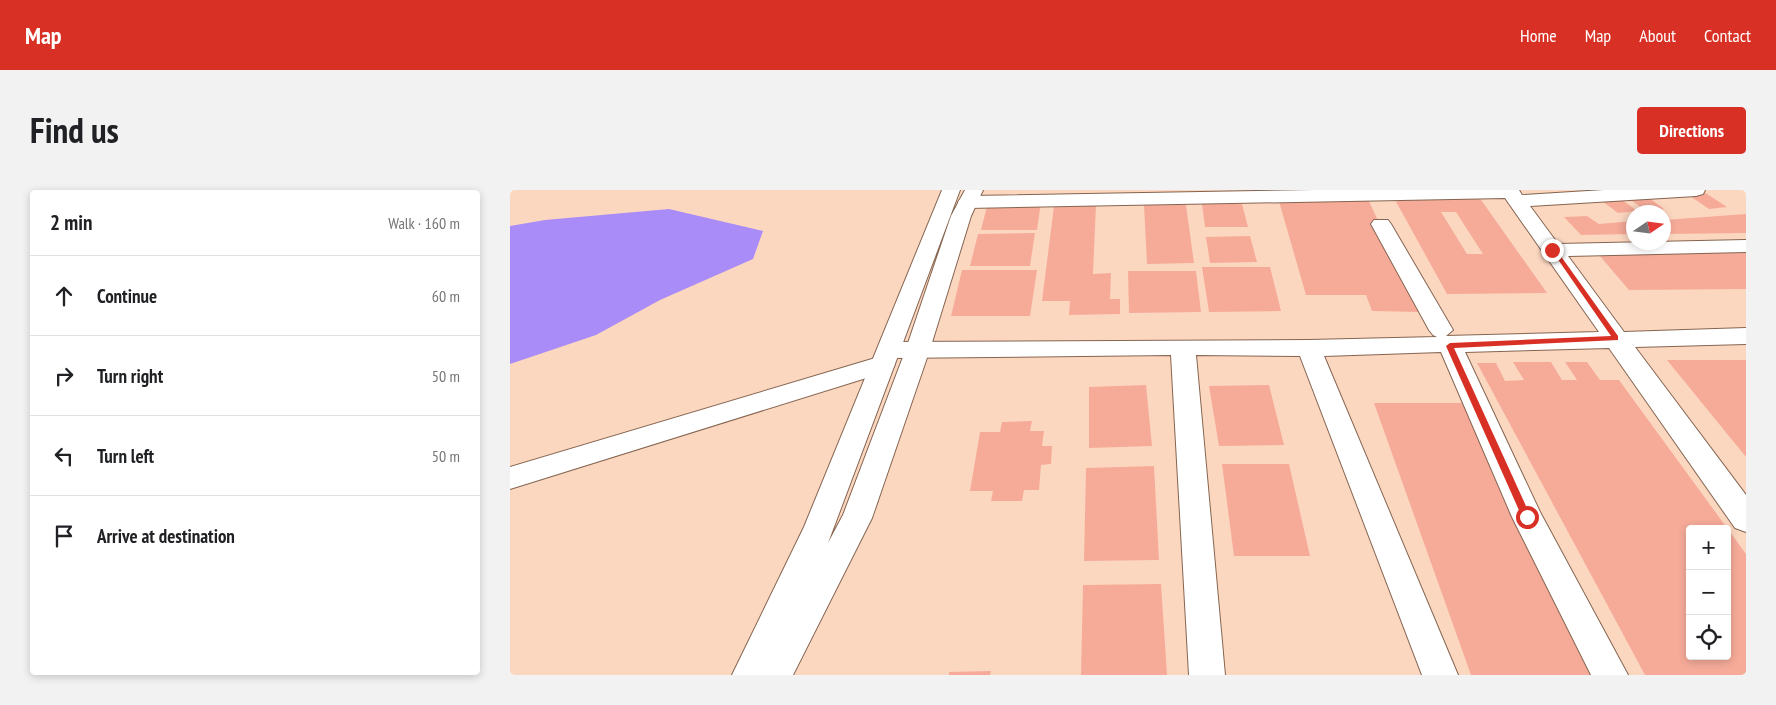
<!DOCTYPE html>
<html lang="en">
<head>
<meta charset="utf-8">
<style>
  body { margin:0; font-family:"PT Sans Narrow",sans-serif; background:#f2f2f2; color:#202124 }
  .controls { position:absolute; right:15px; bottom:15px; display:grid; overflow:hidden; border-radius:5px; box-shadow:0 2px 8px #0003 }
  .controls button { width:45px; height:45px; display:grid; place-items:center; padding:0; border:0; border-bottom:1px solid #e0e0e0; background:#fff; color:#202124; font:25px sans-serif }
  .compass { position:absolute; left:1116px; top:15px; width:45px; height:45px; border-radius:50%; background:#fff; box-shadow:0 2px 8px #0003; rotate:77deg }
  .stop { position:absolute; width:15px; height:15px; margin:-11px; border:4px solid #d93025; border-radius:50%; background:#fff }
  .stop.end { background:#d93025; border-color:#fff; box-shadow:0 1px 5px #0008 }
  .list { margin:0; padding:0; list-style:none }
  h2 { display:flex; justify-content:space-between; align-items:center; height:65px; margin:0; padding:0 20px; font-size:21px }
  h2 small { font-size:16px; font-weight:400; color:#757577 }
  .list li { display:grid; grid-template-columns:32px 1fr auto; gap:15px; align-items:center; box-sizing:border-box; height:80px; padding:0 20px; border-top:1px solid #e0e0e0 }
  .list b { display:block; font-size:19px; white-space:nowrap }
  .list em { font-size:16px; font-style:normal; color:#757577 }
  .icon { flex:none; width:28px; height:28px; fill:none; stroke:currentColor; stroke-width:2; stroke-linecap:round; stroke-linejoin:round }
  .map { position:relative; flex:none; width:1236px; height:485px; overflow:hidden; border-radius:5px }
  header { display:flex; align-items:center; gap:30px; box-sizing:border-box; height:70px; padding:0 25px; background:#d93025; color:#fff }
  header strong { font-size:24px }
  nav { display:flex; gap:28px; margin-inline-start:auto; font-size:18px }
  .intro { display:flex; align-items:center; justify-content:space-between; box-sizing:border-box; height:120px; padding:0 30px }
  h1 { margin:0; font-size:35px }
  .button { padding:12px 22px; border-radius:5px; background:#d93025; color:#fff; font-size:18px; font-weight:700 }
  main { display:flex; gap:30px; padding:0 30px }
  aside { flex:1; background:#fff; border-radius:5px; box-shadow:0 2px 8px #0003 }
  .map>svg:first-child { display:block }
  .water { fill:#a98cf7 }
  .building { fill:#f6ab99; fill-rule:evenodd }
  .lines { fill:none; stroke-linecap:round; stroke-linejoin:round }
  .minor-casing { stroke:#856551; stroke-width:2 }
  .secondary-casing { stroke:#856551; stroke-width:2 }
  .minor { fill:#fff; fill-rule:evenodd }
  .secondary { fill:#fff; fill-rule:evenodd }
  .route { fill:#d93025 }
</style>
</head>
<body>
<header>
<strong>Map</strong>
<nav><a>Home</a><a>Map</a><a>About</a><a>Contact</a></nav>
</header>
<div class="intro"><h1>Find us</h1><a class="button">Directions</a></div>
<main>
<aside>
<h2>2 min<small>Walk · 160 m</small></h2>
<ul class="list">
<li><svg class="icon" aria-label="ahead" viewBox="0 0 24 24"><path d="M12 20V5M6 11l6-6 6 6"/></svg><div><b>Continue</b></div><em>60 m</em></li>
<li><svg class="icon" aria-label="right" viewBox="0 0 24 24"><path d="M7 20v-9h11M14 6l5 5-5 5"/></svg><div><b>Turn right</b></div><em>50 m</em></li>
<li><svg class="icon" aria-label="left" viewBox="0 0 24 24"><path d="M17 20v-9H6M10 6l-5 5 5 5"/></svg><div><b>Turn left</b></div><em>50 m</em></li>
<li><svg class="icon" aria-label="arrive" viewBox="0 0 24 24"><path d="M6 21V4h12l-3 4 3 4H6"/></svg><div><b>Arrive at destination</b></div></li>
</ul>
</aside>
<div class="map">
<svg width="1236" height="485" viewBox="0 0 1236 485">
  <rect width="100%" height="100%" fill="#fcd7c0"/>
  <path class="water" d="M159,19L253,41L243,69L150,110L86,145L0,174V36L35,30Z"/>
  <g class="building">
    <path d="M1194,2L1217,17L1199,19L1177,4Z"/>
    <path d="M969,7L1037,103L937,104L884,8ZM931,22H946L973,64H957Z"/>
    <path d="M768,8L858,9L910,122L862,121L856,105H796Z"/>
    <path d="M1139,8L1154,19L1136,21L1121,10Z"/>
    <path d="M1111,9L1127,21L1108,23L1092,11Z"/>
    <path d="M478,12H531L527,40H471Z"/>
    <path d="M692,14H732L738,37H695Z"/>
    <path d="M586,15L583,84L601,83L600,109H610V124L559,125L560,111H532L544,16Z"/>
    <path d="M634,15H676L684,73L637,74Z"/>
    <path d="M1236,24V43L1154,44V30Z"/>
    <path d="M1077,26L1089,34L1124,31V44L1071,45L1054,27Z"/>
    <path d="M525,43L520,76H460L468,44Z"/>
    <path d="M740,46L747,72L700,73L696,47Z"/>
    <path d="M1236,58V99L1119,100L1084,59Z"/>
    <path d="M692,77H760L771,121L699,122Z"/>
    <path d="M452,80H527L520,126H441Z"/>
    <path d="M618,81H686L691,122L619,123Z"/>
    <path d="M1157,170H1236V267Z"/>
    <path d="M1003,172H1041L1052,190H1067L1055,172H1077L1090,190H1109L1236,364V485H1135L967,173H986L995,191L1014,190ZM1180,339H1217V466H1180Z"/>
    <path d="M636,195L642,256L579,258V197Z"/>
    <path d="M759,195L774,255L709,256L699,196Z"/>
    <path d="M864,213H953L1085,485H961Z"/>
    <path d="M522,231L520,241H534L532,256H542L541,274L531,275L529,300H514L512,311H481L483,301H460L470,242H490L492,232Z"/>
    <path d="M712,274H779L800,366H724Z"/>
    <path d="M644,276L649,370L574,371L576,278Z"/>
    <path d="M651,394L657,485H571L573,395Z"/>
    <path d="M481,481L480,485H439V482Z"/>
  </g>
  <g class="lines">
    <defs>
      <path id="minor" d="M804,0H1009L1012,5L1094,0H1195L1193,4L1186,6L1020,16L1048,54L1236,50V62L1058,66L1114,142L1236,138V154L1125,157L1236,305V342L1225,338L1099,158L955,162L1030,322L1118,485H1081L1002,327L931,162L814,166L948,485H912L790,166L686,165L715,485H679L661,165L382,168L385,174L382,180L0,299V277L372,166L368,160L371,154L380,152L799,150L927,147L923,145L919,140L861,34L864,30H878L881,34L943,140L936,146L1089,142L995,8L458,18L451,16L448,12L451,8L458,6Z"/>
      <path id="secondary" d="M432,0H450L318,353L333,325L396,159L441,26L455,0H473L461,26L420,159L362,328L283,485H222L294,337Z"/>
    </defs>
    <use href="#minor" class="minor-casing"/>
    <use href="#secondary" class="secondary-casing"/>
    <use href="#minor" class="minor"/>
    <use href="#secondary" class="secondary"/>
  </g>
  <path class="route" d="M1040,58H1045L1108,146V150L944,158L1021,327L1017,331L1012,327L936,156L940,153L1101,146Z"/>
</svg>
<div class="controls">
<button>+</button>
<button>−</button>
<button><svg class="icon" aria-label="locate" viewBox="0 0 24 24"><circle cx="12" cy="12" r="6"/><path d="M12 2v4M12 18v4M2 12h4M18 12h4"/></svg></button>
</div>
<svg class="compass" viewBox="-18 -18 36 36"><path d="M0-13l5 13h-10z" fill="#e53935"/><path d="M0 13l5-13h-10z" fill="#757577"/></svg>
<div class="stop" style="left:1017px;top:327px"></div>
<div class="stop end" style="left:1042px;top:60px"></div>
</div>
</main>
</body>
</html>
